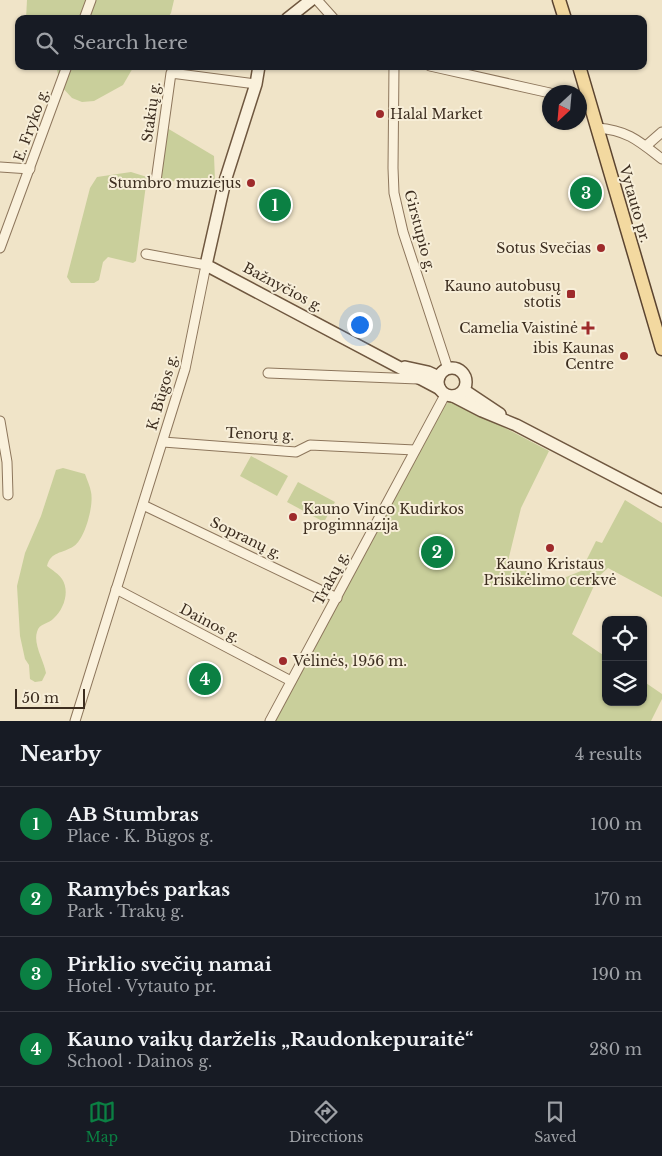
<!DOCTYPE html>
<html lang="en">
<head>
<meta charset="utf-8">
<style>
  body { margin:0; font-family:"Libre Baskerville",serif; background:#242831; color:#f1f3f6 }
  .controls { position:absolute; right:15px; bottom:15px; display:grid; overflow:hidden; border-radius:10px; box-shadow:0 1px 4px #0004 }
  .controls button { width:45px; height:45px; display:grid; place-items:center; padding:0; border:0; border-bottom:1px solid #363941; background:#171b24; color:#f1f3f6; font:25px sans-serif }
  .compass { position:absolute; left:542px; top:85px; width:45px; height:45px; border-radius:50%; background:#171b24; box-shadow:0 1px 4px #0004; rotate:206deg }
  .scale { position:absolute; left:15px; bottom:12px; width:70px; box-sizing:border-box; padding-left:5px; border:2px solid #3d2e20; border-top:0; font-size:14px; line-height:18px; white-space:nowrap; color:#3d2e20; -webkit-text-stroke:4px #f7eed8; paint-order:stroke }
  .you { position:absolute; left:359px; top:324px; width:18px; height:18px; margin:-12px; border:4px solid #fff; border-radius:50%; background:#1a73e8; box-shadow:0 0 0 8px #1a73e833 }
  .badge { display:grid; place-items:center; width:32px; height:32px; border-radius:50%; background:#0b8043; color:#fff; font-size:16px; font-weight:700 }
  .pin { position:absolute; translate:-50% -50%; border:2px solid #fff; box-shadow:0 1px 5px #0006 }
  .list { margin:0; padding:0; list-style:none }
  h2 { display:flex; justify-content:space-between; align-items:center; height:65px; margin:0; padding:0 20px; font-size:21px }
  h2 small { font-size:16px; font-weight:400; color:#9ea1a6 }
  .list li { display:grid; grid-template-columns:32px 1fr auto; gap:15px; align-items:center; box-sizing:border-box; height:75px; padding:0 20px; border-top:1px solid #363941 }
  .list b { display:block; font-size:19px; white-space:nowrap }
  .list p { margin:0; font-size:16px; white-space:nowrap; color:#9ea1a6 }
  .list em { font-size:16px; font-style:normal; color:#9ea1a6 }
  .icon { flex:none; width:28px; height:28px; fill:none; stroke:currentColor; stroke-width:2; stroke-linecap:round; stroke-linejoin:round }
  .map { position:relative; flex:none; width:662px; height:721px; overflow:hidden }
  .search { position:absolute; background:#171b24; box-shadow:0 1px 4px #0004; left:15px; right:15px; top:15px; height:55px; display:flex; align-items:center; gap:12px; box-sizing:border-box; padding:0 18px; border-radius:10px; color:#9ea1a6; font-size:19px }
  .sheet { height:365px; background:#171b24 }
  nav { display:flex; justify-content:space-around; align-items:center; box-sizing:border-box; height:70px; border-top:1px solid #363941; background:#171b24; font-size:14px; color:#9ea1a6 }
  nav a { display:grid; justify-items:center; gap:2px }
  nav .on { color:#0b8043 }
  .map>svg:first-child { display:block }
  .green { fill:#c9cf9b }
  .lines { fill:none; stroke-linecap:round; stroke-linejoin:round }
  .street-casing { stroke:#8d765c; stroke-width:11 }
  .secondary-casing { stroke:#6f573f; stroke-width:14 }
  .primary-casing { stroke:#5b4430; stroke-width:15 }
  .street { stroke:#faf1dc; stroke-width:9 }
  .secondary { stroke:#faf1dc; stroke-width:11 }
  .primary { stroke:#f3d9a0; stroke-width:12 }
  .poi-dot { fill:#9e2a2b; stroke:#f7eed8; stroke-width:2 }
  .labels { text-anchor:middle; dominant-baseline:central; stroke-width:4; stroke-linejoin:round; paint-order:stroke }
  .street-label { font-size:14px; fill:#3d2e20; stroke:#f7eed8 }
  .poi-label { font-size:14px; fill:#3d2e20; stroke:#f7eed8; text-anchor:end }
</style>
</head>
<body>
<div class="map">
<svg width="662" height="721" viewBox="0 0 662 721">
  <rect width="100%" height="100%" fill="#f0e4c8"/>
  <g class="green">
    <path d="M27,0H174L171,13L167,19H26Z"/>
    <path d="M56,66H134L123,85L94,101L82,102L72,98L61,86Z"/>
    <path d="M167,128L214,156L215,180L212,183L196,178L168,182L158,178Z"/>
    <path d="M131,172L147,177L136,261L133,263L108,257L103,262L99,280L94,283H71L67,277L90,188L97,177Z"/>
    <path d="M452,400L549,451L521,508L508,561L549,584L581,571L596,541L602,543L625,500L662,523V597L608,568L598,577L572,634L606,657V702H643V681L662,694V699L651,721H275L442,407Z"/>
    <path d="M251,456L288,476L277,496L240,476Z"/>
    <path d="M63,468L85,474C87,480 90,486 91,492C94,505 85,539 74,546C62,554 51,551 47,566C52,570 59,574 62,579C70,591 64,609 54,618C49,624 39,623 37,632C33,644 44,661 46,673L42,681L35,682L30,679L29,665L25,659L20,636L17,586L25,553L41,516L56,470Z"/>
    <path d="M298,482L335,502L324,522L287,502Z"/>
  </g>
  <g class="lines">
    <defs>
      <g id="street">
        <path d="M317,0L334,19"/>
        <path d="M84,19L91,0"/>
        <path d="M394,66L393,168L394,193L403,232L448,369"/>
        <path d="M430,66L550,93"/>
        <path d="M597,128C627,130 639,141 662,159"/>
        <path d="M646,146L662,132"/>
        <path d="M0,167L30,169"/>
        <path d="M156,181L171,73L256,84"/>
        <path d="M0,248L67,66"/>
        <path d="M268,373L418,379"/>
        <path d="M0,421L7,462L8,495"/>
        <path d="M163,442L296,452L310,445L415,450"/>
        <path d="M143,505L337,598"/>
        <path d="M116,589L291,681"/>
        <path d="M75,721L185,369L206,265L146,254"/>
        <path d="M270,721L445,395"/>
      </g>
      <g id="secondary">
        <path d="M287,19L311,0"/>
        <path d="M259,66L256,84L225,181L206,265L440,389"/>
        <path d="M405,367L428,372L439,377"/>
        <circle cx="452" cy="382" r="14"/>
        <path d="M464,390L500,414"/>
        <path d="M453,396L482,411L516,425L662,501"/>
      </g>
      <g id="primary">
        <path d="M559,0L565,19"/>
        <path d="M579,66L662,349"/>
      </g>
    </defs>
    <use href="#street" class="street-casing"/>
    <use href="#secondary" class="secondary-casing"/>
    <use href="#primary" class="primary-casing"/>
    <use href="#street" class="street"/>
    <use href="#secondary" class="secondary"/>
    <use href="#primary" class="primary"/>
  </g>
  <g class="poi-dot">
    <circle cx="380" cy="114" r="5"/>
    <circle cx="251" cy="183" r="5"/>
    <circle cx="601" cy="248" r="5"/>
    <rect x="566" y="289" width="10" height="10" rx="2.5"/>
    <path d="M585.5 320.5h5v5h5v5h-5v5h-5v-5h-5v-5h5z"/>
    <circle cx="624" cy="356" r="5"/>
    <circle cx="293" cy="517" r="5"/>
    <circle cx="550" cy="548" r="5"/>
    <circle cx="283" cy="661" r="5"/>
  </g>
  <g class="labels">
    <g class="street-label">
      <text transform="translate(151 112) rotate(-82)">Stakių g.</text>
      <text transform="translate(31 125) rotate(-70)">E. Fryko g.</text>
      <text transform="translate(635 204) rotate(74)">Vytauto pr.</text>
      <text transform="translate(420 231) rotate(75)">Girstupio g.</text>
      <text transform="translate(283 287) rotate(28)">Bažnyčios g.</text>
      <text transform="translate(162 392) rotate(-74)">K. Būgos g.</text>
      <text transform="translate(260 434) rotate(2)">Tenorų g.</text>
      <text transform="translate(246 538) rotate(26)">Sopranų g.</text>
      <text transform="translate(331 578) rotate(-62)">Trakų g.</text>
      <text transform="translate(210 623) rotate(28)">Dainos g.</text>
    </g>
    <g class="poi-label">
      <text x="390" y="114" text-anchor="start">Halal Market</text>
      <text x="241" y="183">Stumbro muziejus</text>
      <text x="591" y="248">Sotus Svečias</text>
      <text x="561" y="286">Kauno autobusų<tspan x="561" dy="16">stotis</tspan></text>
      <text x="578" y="328">Camelia Vaistinė</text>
      <text x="614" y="348">ibis Kaunas<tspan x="614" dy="16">Centre</tspan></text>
      <text x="303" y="509" text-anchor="start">Kauno Vinco Kudirkos<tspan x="303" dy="16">progimnazija</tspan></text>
      <text x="550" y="564" text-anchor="middle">Kauno Kristaus<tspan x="550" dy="16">Prisikėlimo cerkvė</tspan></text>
      <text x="293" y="661" text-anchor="start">Vėlinės, 1956 m.</text>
    </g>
  </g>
</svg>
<div class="controls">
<button><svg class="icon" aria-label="locate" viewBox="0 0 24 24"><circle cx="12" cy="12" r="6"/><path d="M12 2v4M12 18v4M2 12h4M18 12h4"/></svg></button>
<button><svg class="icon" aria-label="layers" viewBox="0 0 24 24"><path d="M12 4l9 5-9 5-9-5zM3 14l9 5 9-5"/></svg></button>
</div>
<svg class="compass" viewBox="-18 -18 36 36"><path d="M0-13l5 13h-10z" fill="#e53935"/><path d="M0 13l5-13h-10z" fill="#9ea1a6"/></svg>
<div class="scale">50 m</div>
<div class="you"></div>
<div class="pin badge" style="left:275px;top:205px">1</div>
<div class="pin badge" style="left:437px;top:552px">2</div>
<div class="pin badge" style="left:586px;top:193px">3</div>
<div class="pin badge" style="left:205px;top:679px">4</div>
<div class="search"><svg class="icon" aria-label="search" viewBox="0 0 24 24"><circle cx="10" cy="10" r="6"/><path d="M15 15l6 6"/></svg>Search here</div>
</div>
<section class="sheet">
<h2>Nearby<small>4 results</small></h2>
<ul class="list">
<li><span class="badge">1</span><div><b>AB Stumbras</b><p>Place · K. Būgos g.</p></div><em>100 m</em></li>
<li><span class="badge">2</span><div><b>Ramybės parkas</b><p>Park · Trakų g.</p></div><em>170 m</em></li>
<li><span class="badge">3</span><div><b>Pirklio svečių namai</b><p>Hotel · Vytauto pr.</p></div><em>190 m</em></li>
<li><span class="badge">4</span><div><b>Kauno vaikų darželis „Raudonkepuraitė“</b><p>School · Dainos g.</p></div><em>280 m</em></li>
</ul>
</section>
<nav>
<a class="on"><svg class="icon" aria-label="map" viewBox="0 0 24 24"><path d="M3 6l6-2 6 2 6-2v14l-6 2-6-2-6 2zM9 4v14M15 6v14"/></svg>Map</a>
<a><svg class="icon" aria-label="directions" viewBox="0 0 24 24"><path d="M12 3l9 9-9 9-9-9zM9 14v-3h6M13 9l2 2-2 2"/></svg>Directions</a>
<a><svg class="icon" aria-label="saved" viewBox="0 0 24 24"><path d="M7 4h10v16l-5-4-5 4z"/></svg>Saved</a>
</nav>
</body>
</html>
